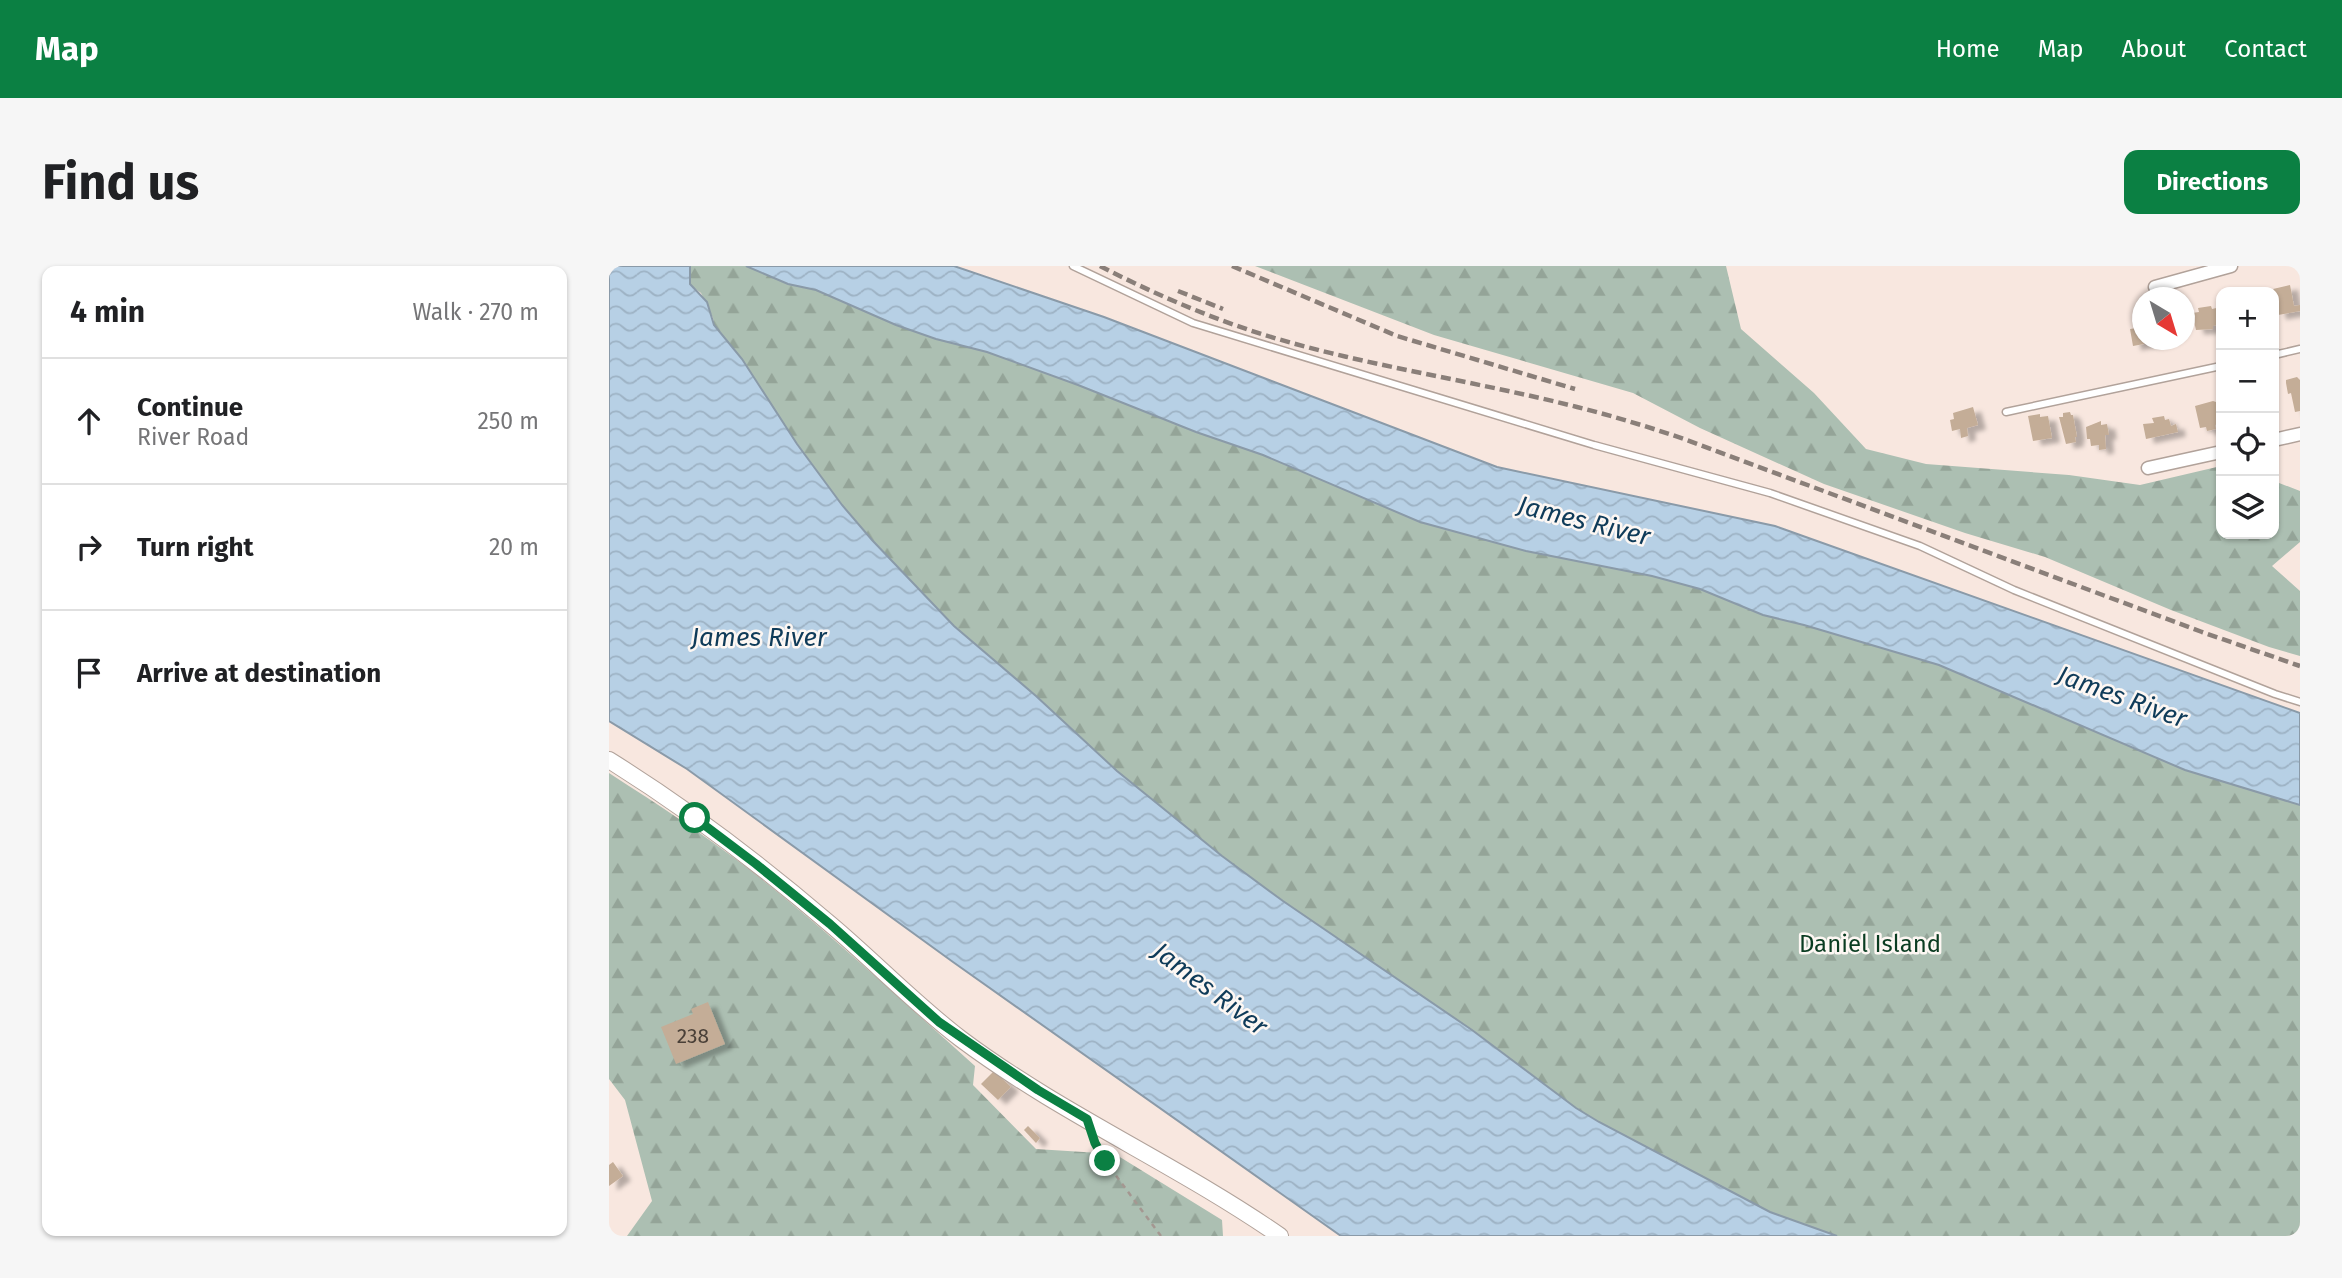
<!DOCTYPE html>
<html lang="en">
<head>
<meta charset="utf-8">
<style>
  body { margin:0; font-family:"Fira Sans",sans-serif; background:#f6f6f6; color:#202124 }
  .controls { position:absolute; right:21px; top:21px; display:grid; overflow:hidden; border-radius:14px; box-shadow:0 2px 5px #0004 }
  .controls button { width:63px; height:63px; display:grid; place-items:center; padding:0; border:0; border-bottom:2px solid #e0e0e0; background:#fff; color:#202124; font:35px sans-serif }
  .compass { position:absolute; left:1523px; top:21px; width:63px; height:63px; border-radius:50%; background:#fff; box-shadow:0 2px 5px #0004; rotate:142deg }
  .stop { position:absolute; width:21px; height:21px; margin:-16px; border:5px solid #0b8043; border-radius:50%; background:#fff }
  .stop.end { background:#0b8043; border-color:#fff; box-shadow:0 2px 7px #0008 }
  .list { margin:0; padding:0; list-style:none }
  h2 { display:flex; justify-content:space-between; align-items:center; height:91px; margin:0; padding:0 28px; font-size:30px }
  h2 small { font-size:23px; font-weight:400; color:#757577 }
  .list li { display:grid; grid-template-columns:46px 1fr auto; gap:21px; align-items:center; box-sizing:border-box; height:126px; padding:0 28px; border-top:2px solid #e0e0e0 }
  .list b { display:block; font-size:26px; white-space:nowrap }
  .list p { margin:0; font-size:23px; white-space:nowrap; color:#757577 }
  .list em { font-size:23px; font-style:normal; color:#757577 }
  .icon { flex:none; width:38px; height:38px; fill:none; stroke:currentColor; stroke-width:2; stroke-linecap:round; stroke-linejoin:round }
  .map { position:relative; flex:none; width:1691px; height:970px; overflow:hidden; border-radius:14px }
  header { display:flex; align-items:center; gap:42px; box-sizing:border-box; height:98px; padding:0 35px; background:#0b8043; color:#fff }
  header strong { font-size:33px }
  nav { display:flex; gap:38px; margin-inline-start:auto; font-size:24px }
  .intro { display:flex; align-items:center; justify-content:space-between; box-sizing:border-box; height:168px; padding:0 42px }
  h1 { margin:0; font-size:49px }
  .button { padding:18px 32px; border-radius:14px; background:#0b8043; color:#fff; font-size:24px; font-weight:700 }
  main { display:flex; gap:42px; padding:0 42px }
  aside { flex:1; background:#fff; border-radius:14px; box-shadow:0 2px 5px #0004 }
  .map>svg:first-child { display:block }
  .forest { fill:url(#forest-firs) }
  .water { fill:url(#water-waves); stroke:#8a9aa8; stroke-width:2 }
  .building { fill:#c4ad97; filter:url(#shadow) }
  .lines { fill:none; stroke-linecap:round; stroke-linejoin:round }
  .service-casing { stroke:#b1a29a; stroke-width:9 }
  .minor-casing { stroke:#b1a29a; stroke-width:15 }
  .tertiary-casing { stroke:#b1a29a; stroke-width:18 }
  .path { stroke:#a49791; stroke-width:2.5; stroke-dasharray:5 5; stroke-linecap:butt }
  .service { stroke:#fff; stroke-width:6 }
  .minor { stroke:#fff; stroke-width:12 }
  .tertiary { stroke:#fff; stroke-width:16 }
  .rail { stroke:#8a7f79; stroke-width:4.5; stroke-dasharray:10 5; stroke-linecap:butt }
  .route { stroke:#0b8043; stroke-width:9 }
  .labels { text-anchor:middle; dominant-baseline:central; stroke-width:5; stroke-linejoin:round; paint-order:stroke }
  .number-label { font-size:21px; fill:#4a4038 }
  .park-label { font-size:24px; fill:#0a3c21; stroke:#fdf7f3 }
  .water-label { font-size:26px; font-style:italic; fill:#0f3b59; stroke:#fdf7f3 }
</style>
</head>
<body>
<header>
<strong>Map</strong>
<nav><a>Home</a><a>Map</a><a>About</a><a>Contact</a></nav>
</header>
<div class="intro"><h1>Find us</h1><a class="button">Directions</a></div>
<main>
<aside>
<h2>4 min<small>Walk · 270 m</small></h2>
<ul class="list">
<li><svg class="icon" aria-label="ahead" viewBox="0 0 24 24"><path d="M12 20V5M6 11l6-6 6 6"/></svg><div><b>Continue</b><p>River Road</p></div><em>250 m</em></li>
<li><svg class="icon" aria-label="right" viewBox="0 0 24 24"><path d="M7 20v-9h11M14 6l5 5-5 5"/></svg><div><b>Turn right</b></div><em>20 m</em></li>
<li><svg class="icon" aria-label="arrive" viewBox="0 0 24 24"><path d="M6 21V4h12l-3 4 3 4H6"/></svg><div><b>Arrive at destination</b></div></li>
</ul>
</aside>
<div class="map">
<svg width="1691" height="970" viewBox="0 0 1691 970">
  <defs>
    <pattern id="forest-firs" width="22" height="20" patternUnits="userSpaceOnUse" patternTransform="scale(1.75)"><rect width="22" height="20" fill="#acbfb2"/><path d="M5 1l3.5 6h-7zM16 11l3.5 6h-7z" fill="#94a498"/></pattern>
    <pattern id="water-waves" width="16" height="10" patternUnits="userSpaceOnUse" patternTransform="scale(1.75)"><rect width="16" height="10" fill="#b7d0e5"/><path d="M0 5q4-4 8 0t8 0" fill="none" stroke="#9db2c4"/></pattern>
    <filter id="shadow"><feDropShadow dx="8" dy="4.5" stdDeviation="2" flood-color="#0004"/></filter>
  </defs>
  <rect width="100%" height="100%" fill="#f8e7df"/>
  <g class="forest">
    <path d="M81,0H137L179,18L207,24L287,59L327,73L378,86L469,119L587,166L654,189L811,256L917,285L1043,310L1091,323L1154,349L1195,359L1330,399L1576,504L1691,539V970H1228L1161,946L990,856L967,842L863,764L674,635L613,590L508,505L427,430L345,360L263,274L233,239L188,178L133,93L105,59L104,52L92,27L81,19Z"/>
    <path d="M646,0H1117L1132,63L1205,127L1257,183L1317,198L1460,209L1531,219L1612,200V268H1665V215L1691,225V276L1663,300L1691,325V390L1660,381L1562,344L1436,291L1356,267L1215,218L1091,162L1024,127L825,69Z"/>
    <path d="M0,507C48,538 96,569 141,604C219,665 292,734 366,800L364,819L427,883L506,888L613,954L614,970H18L43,935L16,834L0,813Z"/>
  </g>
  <g class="water">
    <path d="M0,0H81V18L98,36L105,59L133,93L188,178L233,239L263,274L345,360L427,430L508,505L613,590L674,635L863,764L967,842L990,856L1161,946L1228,970H732L344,696L78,503L0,455Z"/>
    <path d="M137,0H345L495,51L888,201L1166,260L1691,447V539L1576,504L1330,399L1195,359L1154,349L1091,323L1043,310L917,285L811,256L654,189L587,166L469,119L378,86L327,73L287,59L207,24L179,18Z"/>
  </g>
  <g class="building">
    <path d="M1681,19L1685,40L1691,39V45L1669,49L1664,23Z"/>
    <path d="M1602,40L1603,43L1612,41V58L1604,60V63L1587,64L1583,47L1590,46L1589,42Z"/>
    <path d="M1534,61V74L1551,75L1524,80L1521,63Z"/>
    <path d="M1688,111L1691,114V145L1686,146L1682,127L1679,128L1677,117V114Z"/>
    <path d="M1604,135L1607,136L1612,157L1606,159L1607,163L1598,165L1597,161L1591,162L1586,140Z"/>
    <path d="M1364,141L1369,159L1358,162L1359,170L1352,172L1351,163L1343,165L1341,154L1345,153L1344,147Z"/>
    <path d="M1461,146L1462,149H1464L1468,171H1466L1467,176L1457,178L1450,151H1454V147Z"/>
    <path d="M1431,148V151L1439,150L1443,172L1424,175L1419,150Z"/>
    <path d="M1555,150L1556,154L1560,153L1562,160L1567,158L1569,166L1537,173L1534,158L1545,157L1543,152Z"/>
    <path d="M1492,155V159L1498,158L1500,169H1496L1497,183L1490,184V179L1482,180L1481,173H1478L1477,161Z"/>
    <path d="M99,736L116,778L67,798L52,761L84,748L82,743Z"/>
    <path d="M385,805L402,821L389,834L372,818Z"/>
    <path d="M419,860L431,872L427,877L415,864Z"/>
    <path d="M4,896L14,910L0,920V899Z"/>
  </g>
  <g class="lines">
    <defs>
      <g id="service">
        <path d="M464,0L584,57L985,179L1161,227L1311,280L1405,324L1666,428L1691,436"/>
        <path d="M1665,89L1691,83"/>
        <path d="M1397,146L1612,100"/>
      </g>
      <g id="minor">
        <path d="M1546,21L1622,0"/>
        <path d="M1665,174L1691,168"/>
        <path d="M1539,202L1612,186"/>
      </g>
      <path id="tertiary" d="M0,494C77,542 151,598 221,658C265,695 306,738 352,773C452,848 569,899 671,970"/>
    </defs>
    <use href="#service" class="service-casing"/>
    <use href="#minor" class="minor-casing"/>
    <use href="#tertiary" class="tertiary-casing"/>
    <path class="path" d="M486,876L496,895L552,970"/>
    <use href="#service" class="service"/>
    <use href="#minor" class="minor"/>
    <use href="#tertiary" class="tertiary"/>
    <g class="rail">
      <path d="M491,0C551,31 617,59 683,77C777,103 874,117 968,141C1004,150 1040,161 1075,173L1593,366L1691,400"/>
      <path d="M623,0L788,70L966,123"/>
      <path d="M569,25L614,43"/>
    </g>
  </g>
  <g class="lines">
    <path class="route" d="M86,552L147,598L221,658L330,756L429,824L478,853L486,877L496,895"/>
  </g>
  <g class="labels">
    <g class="number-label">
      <text x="84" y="770">238</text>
    </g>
    <g class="park-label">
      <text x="1261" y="678">Daniel Island</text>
    </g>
    <g class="water-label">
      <text transform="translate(975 255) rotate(14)">James River</text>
      <text x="150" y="371">James River</text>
      <text transform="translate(1513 431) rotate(20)">James River</text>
      <text transform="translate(601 723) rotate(37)">James River</text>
    </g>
  </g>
</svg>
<div class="controls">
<button>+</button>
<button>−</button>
<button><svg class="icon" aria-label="locate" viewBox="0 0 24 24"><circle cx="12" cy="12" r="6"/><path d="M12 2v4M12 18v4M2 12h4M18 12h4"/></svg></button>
<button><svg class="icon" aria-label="layers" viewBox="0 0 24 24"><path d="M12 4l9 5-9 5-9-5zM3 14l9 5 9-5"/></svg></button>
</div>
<svg class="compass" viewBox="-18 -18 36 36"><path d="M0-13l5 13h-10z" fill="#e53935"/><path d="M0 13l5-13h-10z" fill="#757577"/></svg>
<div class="stop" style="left:86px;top:552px"></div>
<div class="stop end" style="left:496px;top:895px"></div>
</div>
</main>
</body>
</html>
